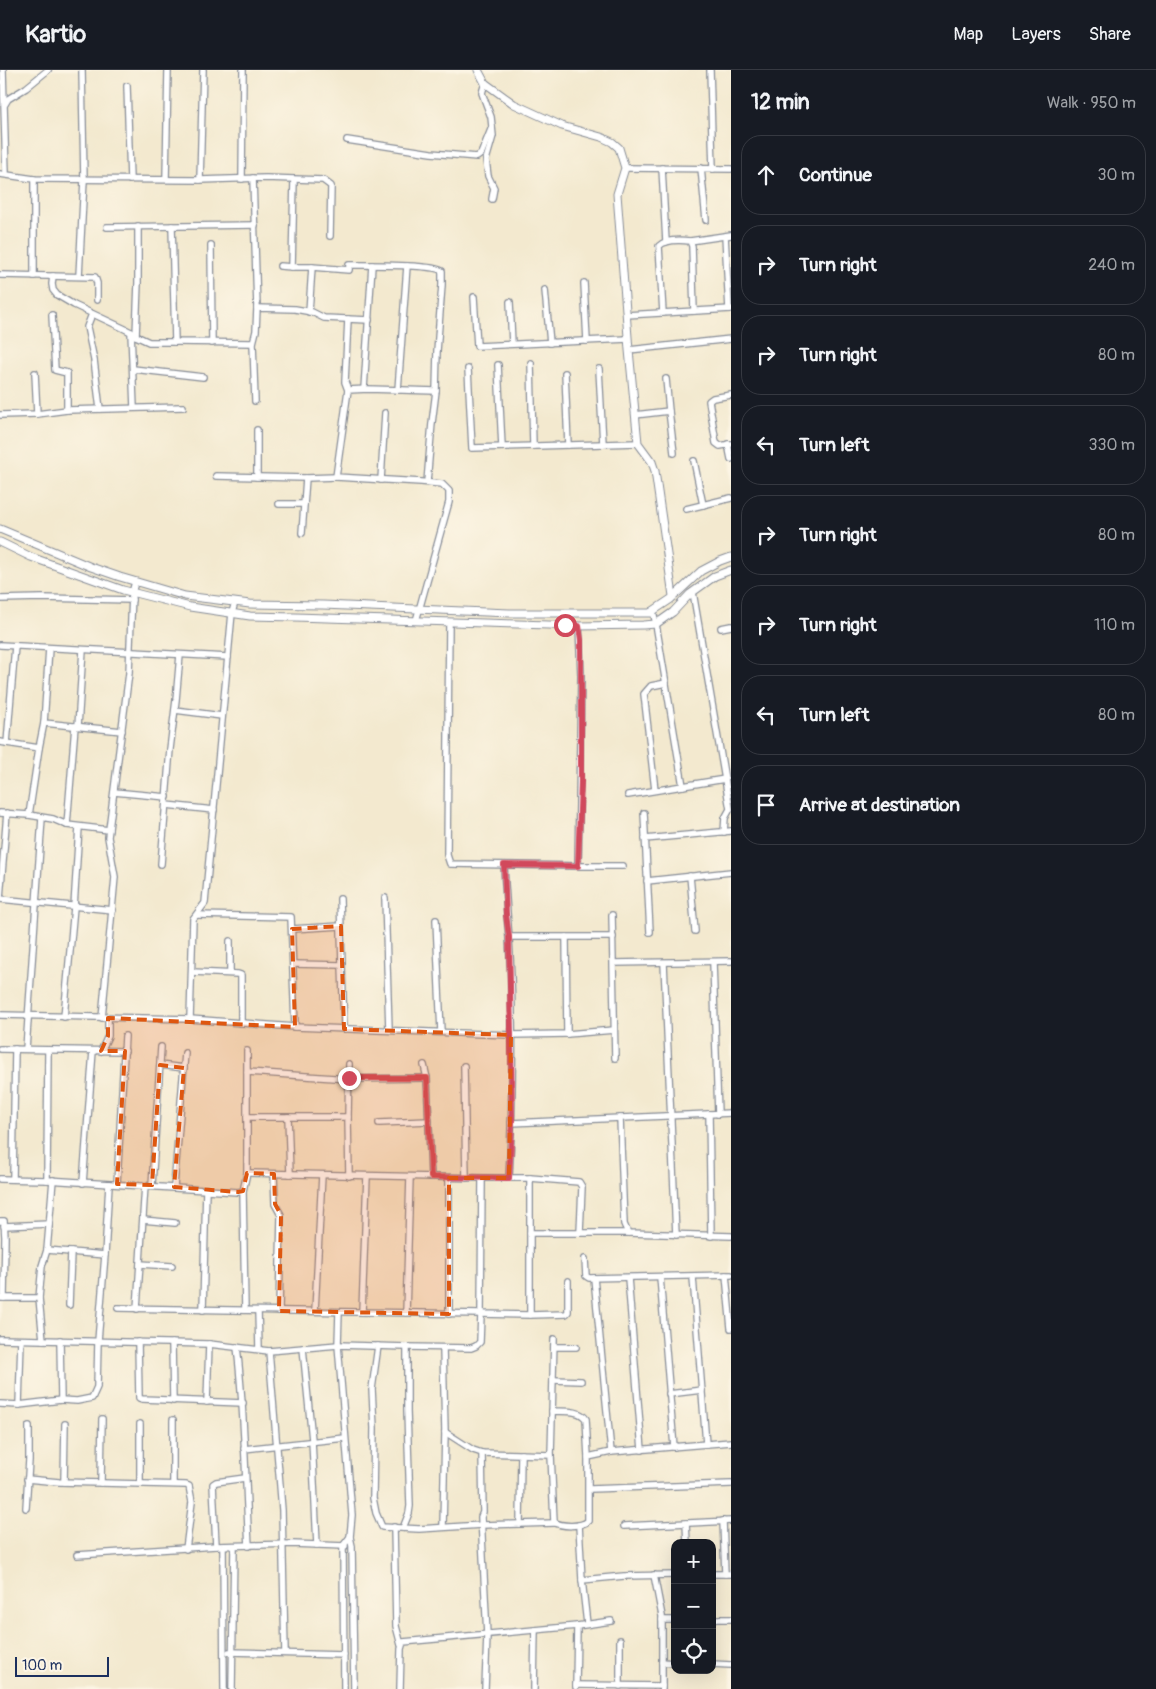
<!DOCTYPE html>
<html lang="en">
<head>
<meta charset="utf-8">
<style>
  body { margin:0; font-family:Pangolin,sans-serif; background:#20242c; color:#f1f3f6 }
  .controls { position:absolute; right:15px; bottom:15px; display:grid; overflow:hidden; border-radius:10px; box-shadow:0 5px 20px #0002 }
  .controls button { width:45px; height:45px; display:grid; place-items:center; padding:0; border:0; border-bottom:1px solid #363941; background:#171b24; color:#f1f3f6; font:25px sans-serif }
  .scale { position:absolute; left:15px; bottom:12px; width:94px; box-sizing:border-box; padding-left:5px; border:2px solid #1b2f5e; border-top:0; font-size:14px; line-height:18px; white-space:nowrap; color:#1b2f5e; -webkit-text-stroke:4px #fcf5e5; paint-order:stroke }
  .stop { position:absolute; width:15px; height:15px; margin:-11px; border:4px solid #d1495b; border-radius:50%; background:#fff }
  .stop.end { background:#d1495b; border-color:#fff; box-shadow:0 1px 5px #0008 }
  .list { margin:0; padding:0; list-style:none }
  h2 { display:flex; justify-content:space-between; align-items:center; height:65px; margin:0; padding:0 20px; font-size:21px }
  h2 small { font-size:16px; font-weight:400; color:#9ea1a6 }
  .list li { display:grid; grid-template-columns:32px 1fr auto; gap:15px; align-items:center; box-sizing:border-box; height:80px; margin:0 10px 10px; padding:0 10px; border:1px solid #363941; border-radius:20px }
  .list b { display:block; font-size:19px; white-space:nowrap }
  .list em { font-size:16px; font-style:normal; color:#9ea1a6 }
  .icon { flex:none; width:28px; height:28px; fill:none; stroke:currentColor; stroke-width:2; stroke-linecap:round; stroke-linejoin:round }
  .map { position:relative; flex:none; width:731px; height:1619px; overflow:hidden }
  header { display:flex; align-items:center; gap:30px; box-sizing:border-box; height:70px; padding:0 25px; background:#171b24; border-bottom:1px solid #363941 }
  header strong { font-size:24px }
  nav { display:flex; gap:28px; margin-inline-start:auto; font-size:18px }
  main { display:flex }
  aside { flex:1; background:#171b24 }
  .map>svg:first-child { display:block }
  .lines { fill:none; stroke-linecap:round; stroke-linejoin:round }
  .minor-casing { stroke:#878c96; stroke-width:8 }
  .tertiary-casing { stroke:#878c96; stroke-width:9 }
  .minor { stroke:#fff; stroke-width:5.5 }
  .tertiary { stroke:#fff; stroke-width:7 }
  .route { stroke:#d1495b; stroke-width:6 }
  .marked { fill:#de5710; fill-opacity:0.2; stroke:#de5710; stroke-width:4; stroke-dasharray:10 6; stroke-linejoin:round }
</style>
</head>
<body>
<header>
<strong>Kartio</strong>
<nav><a>Map</a><a>Layers</a><a>Share</a></nav>
</header>
<main>
<div class="map">
<svg width="731" height="1619" viewBox="0 0 731 1619">
  <rect width="100%" height="100%" fill="#fcf5e5"/>
  <filter id="ink" filterUnits="userSpaceOnUse"><feTurbulence type="fractalNoise" baseFrequency=".02" numOctaves="2"/><feDisplacementMap in="SourceGraphic" scale="10" xChannelSelector="R" yChannelSelector="G"/><feConvolveMatrix kernelMatrix="1 2 1 2 8 2 1 2 1" color-interpolation-filters="sRGB"/></filter>
  <filter id="wash" filterUnits="userSpaceOnUse"><feTurbulence type="fractalNoise" baseFrequency=".0096" numOctaves="4" result="noise"/><feDisplacementMap in="SourceGraphic" scale="20" xChannelSelector="R" yChannelSelector="G"/><feGaussianBlur stdDeviation="1.12" result="paint"/><feColorMatrix in="noise" values="0 0 0 0 0 0 0 0 0 0 0 0 0 0 0 0 0 1.4 0 .05"/><feComposite in="paint" operator="in"/></filter>
  <g filter="url(#wash)">
    <rect width="100%" height="100%" fill="#f3e9cf"/>
  </g>
  <g filter="url(#ink)">
    <g class="lines">
      <defs>
        <g id="minor">
          <path d="M3,0L6,104"/>
          <path d="M710,0L713,99"/>
          <path d="M485,13L482,23L491,47L493,66L486,90L488,106L494,118L492,129"/>
          <path d="M127,16L130,110"/>
          <path d="M5,34L8,29L26,18L48,0"/>
          <path d="M347,70L431,83L477,87L481,84L492,57"/>
          <path d="M625,98L731,99"/>
          <path d="M662,98L666,172"/>
          <path d="M701,98L706,150"/>
          <path d="M0,104L34,109L200,110L266,108L323,110L331,116L330,166"/>
          <path d="M253,108L257,238"/>
          <path d="M166,109L168,0"/>
          <path d="M242,109L243,0"/>
          <path d="M200,110L203,0"/>
          <path d="M294,110L292,197H312L309,242"/>
          <path d="M172,156L175,272L253,273L256,261L257,238L295,239L312,242L324,248L369,250"/>
          <path d="M107,157L255,155"/>
          <path d="M725,166L729,239"/>
          <path d="M690,171L731,165"/>
          <path d="M211,175L212,273"/>
          <path d="M280,196L292,197"/>
          <path d="M312,197L349,200V195C364,195 434,194 442,201V215L437,281L436,321L432,353L427,412"/>
          <path d="M0,205L95,207L97,213V230"/>
          <path d="M34,206V109"/>
          <path d="M53,206L52,214L53,220L57,225L74,235L123,258L131,262L136,266L149,272H175"/>
          <path d="M79,206L84,110L82,0"/>
          <path d="M584,213L587,271"/>
          <path d="M545,220L550,273"/>
          <path d="M474,227L477,276L628,269"/>
          <path d="M510,232L512,274"/>
          <path d="M663,243L659,176C666,169 681,170 690,171L692,176L694,241"/>
          <path d="M92,244L87,257L94,290L100,339"/>
          <path d="M52,245L55,300L67,303V340"/>
          <path d="M626,245L731,239"/>
          <path d="M348,249L345,312L348,320"/>
          <path d="M131,262L134,338"/>
          <path d="M136,266L138,213V156"/>
          <path d="M253,273L255,331"/>
          <path d="M629,280L731,269"/>
          <path d="M531,293L533,376"/>
          <path d="M498,295L502,377"/>
          <path d="M133,299L203,307"/>
          <path d="M468,299L472,378L638,373"/>
          <path d="M599,299L603,374"/>
          <path d="M35,303L37,344"/>
          <path d="M565,303L568,375"/>
          <path d="M666,309L669,341"/>
          <path d="M364,319L372,195"/>
          <path d="M398,320L407,196"/>
          <path d="M731,325L713,328L709,331L716,373L720,376L731,374"/>
          <path d="M0,345L37,344L67,340L183,337"/>
          <path d="M635,345L669,341L674,383"/>
          <path d="M728,374L731,389"/>
          <path d="M694,391L703,435"/>
          <path d="M216,406L306,408L336,407"/>
          <path d="M257,407V360"/>
          <path d="M381,410L385,343"/>
          <path d="M279,434H304"/>
          <path d="M686,439L731,428"/>
          <path d="M302,463L306,408"/>
          <path d="M693,522L730,739L725,748L724,762"/>
          <path d="M0,529L42,528L132,530"/>
          <path d="M653,541L656,554L683,716"/>
          <path d="M416,551L449,432V421L442,414L421,412L336,407L348,320L368,319L436,321"/>
          <path d="M449,552L447,785L450,794L578,796"/>
          <path d="M579,556L581,606L578,796H623"/>
          <path d="M721,558L731,556"/>
          <path d="M0,575L228,587"/>
          <path d="M49,578L44,653L122,661"/>
          <path d="M175,640L222,646"/>
          <path d="M78,656L83,580"/>
          <path d="M0,672L39,678L29,745"/>
          <path d="M7,673L15,576"/>
          <path d="M39,678L44,653"/>
          <path d="M655,720L644,624L651,616L666,613"/>
          <path d="M114,722L167,727"/>
          <path d="M628,725L725,709"/>
          <path d="M166,735L214,740"/>
          <path d="M0,743L29,745L53,749L67,755L109,760"/>
          <path d="M644,743L650,862"/>
          <path d="M67,755L75,656"/>
          <path d="M645,769L731,761"/>
          <path d="M161,794L170,679L176,630L180,585"/>
          <path d="M504,795C505,819 507,843 509,868C514,947 513,1028 509,1108"/>
          <path d="M690,806L695,861"/>
          <path d="M647,811L731,802"/>
          <path d="M0,828L7,743"/>
          <path d="M385,828L389,960"/>
          <path d="M0,829L113,840"/>
          <path d="M340,829L344,959"/>
          <path d="M197,845L291,847L295,957"/>
          <path d="M612,845L615,988"/>
          <path d="M436,850L441,962"/>
          <path d="M292,859L341,856"/>
          <path d="M509,867H613"/>
          <path d="M566,867L567,964"/>
          <path d="M713,892L718,1044"/>
          <path d="M614,893L731,891"/>
          <path d="M664,893L676,1165"/>
          <path d="M293,894L342,895"/>
          <path d="M192,902L238,904L241,905V953"/>
          <path d="M230,903V871"/>
          <path d="M0,945L190,949L295,957L511,965L567,964L614,960"/>
          <path d="M64,947L74,837L79,757"/>
          <path d="M102,948L115,807L108,767L129,603L132,523L135,512"/>
          <path d="M190,949L193,849L205,833L232,543L235,532"/>
          <path d="M0,979L125,981"/>
          <path d="M26,979L42,748"/>
          <path d="M101,981L108,966V948"/>
          <path d="M160,995L184,998"/>
          <path d="M424,995L427,1008L431,1107"/>
          <path d="M464,996L466,1108"/>
          <path d="M247,1002L349,1009L427,1008"/>
          <path d="M709,1044L711,1166"/>
          <path d="M247,1047H348L349,1106"/>
          <path d="M288,1047L290,1104"/>
          <path d="M348,1047L349,994"/>
          <path d="M620,1048L624,1154L628,1163L731,1166"/>
          <path d="M379,1053L429,1051"/>
          <path d="M511,1053L731,1043"/>
          <path d="M247,1103L482,1108"/>
          <path d="M274,1104L275,1134L281,1145L279,1241"/>
          <path d="M449,1108V1244"/>
          <path d="M0,1109L47,1110L238,1122L243,1121L247,1103V981"/>
          <path d="M13,1109L15,979"/>
          <path d="M47,1110L48,980"/>
          <path d="M83,1113L93,981"/>
          <path d="M117,1114L125,966"/>
          <path d="M152,1115L161,977"/>
          <path d="M174,1117L185,983"/>
          <path d="M243,1121L245,1240"/>
          <path d="M143,1150L175,1153"/>
          <path d="M0,1151H4L5,1167L4,1228"/>
          <path d="M4,1156L49,1154"/>
          <path d="M530,1163V1108"/>
          <path d="M47,1180L105,1185L109,1114"/>
          <path d="M585,1189L586,1206L589,1208L731,1205"/>
          <path d="M140,1194L172,1196"/>
          <path d="M726,1205L731,1258"/>
          <path d="M660,1207L674,1377"/>
          <path d="M693,1207L706,1374"/>
          <path d="M594,1208L611,1382"/>
          <path d="M628,1208L642,1380"/>
          <path d="M568,1211V1242L566,1244L530,1245V1163H628"/>
          <path d="M0,1228H39L43,1270"/>
          <path d="M39,1228L42,1196L47,1180L53,1110"/>
          <path d="M69,1235L71,1182"/>
          <path d="M137,1239L145,1115"/>
          <path d="M203,1240L206,1119"/>
          <path d="M258,1241L259,1279"/>
          <path d="M315,1241L322,1105"/>
          <path d="M339,1242L338,1275L352,1445L350,1467"/>
          <path d="M362,1242L367,1106"/>
          <path d="M406,1243L410,1107"/>
          <path d="M530,1245L481,1244L482,1108H530L579,1112L582,1117L580,1163"/>
          <path d="M0,1269L209,1274L269,1281L338,1275L407,1277L471,1278L476,1276L480,1272L481,1244L118,1238"/>
          <path d="M21,1270L19,1335L61,1330"/>
          <path d="M60,1270L61,1330L77,1331L92,1328L97,1317L98,1271L105,1185"/>
          <path d="M138,1272L139,1328L142,1329L243,1333"/>
          <path d="M172,1273L173,1331"/>
          <path d="M378,1276L372,1319L374,1358L373,1428L376,1443L382,1457L419,1459L482,1455L555,1453"/>
          <path d="M237,1277C245,1343 245,1409 249,1476"/>
          <path d="M554,1277H576"/>
          <path d="M303,1278L312,1370L317,1475"/>
          <path d="M443,1278L445,1362L443,1457"/>
          <path d="M269,1281L282,1440L285,1583"/>
          <path d="M553,1310L581,1311"/>
          <path d="M669,1324L702,1320"/>
          <path d="M207,1332L209,1274"/>
          <path d="M0,1334L19,1335"/>
          <path d="M552,1341C564,1342 579,1339 586,1349L588,1387"/>
          <path d="M173,1350V1414"/>
          <path d="M140,1354V1413"/>
          <path d="M445,1362L473,1380L482,1383L551,1385L554,1452C562,1457 581,1457 588,1451V1387L611,1382L731,1372"/>
          <path d="M244,1379L345,1368"/>
          <path d="M482,1383L483,1442L481,1447L487,1565L485,1619"/>
          <path d="M551,1385L554,1269"/>
          <path d="M27,1409L59,1412L186,1415L189,1416L192,1432L186,1479"/>
          <path d="M64,1412L65,1354"/>
          <path d="M101,1413L102,1349"/>
          <path d="M590,1419L731,1414"/>
          <path d="M26,1438L29,1390V1356"/>
          <path d="M723,1451L725,1504"/>
          <path d="M686,1453L687,1473"/>
          <path d="M520,1454L521,1384"/>
          <path d="M579,1455L582,1510L587,1554"/>
          <path d="M624,1456L731,1451"/>
          <path d="M394,1457L396,1556L401,1575"/>
          <path d="M403,1458L409,1443L410,1436L407,1341V1277"/>
          <path d="M216,1476L213,1414L216,1412L245,1408"/>
          <path d="M223,1476L224,1619"/>
          <path d="M77,1485L216,1476L292,1474L345,1476"/>
          <path d="M712,1504H731"/>
          <path d="M654,1505L662,1546V1619"/>
          <path d="M582,1510L624,1506L675,1505"/>
          <path d="M712,1549H731"/>
          <path d="M662,1550H675"/>
          <path d="M229,1582L344,1585"/>
          <path d="M662,1592L675,1593"/>
          <path d="M712,1594L731,1595"/>
          <path d="M576,1615L662,1616"/>
          <path d="M620,1616V1570"/>
          <path d="M576,1617L577,1556"/>
          <path d="M232,1619L234,1476"/>
          <path d="M344,1619L343,1476L350,1467L352,1476L354,1619"/>
          <path d="M400,1619L401,1579L403,1572L577,1556L611,1551"/>
          <path d="M534,1619L535,1560"/>
        </g>
        <g id="tertiary">
          <path d="M478,0L485,13L514,34L562,56L601,67L612,72L619,78L625,98L617,124L629,280L638,373L652,392L655,401L673,526"/>
          <path d="M0,459L91,497L120,507L185,526L250,534L323,535L509,543H650L671,529L701,501L720,491L731,487"/>
          <path d="M0,472L31,487L123,520L190,537L250,546L295,547L579,556L643,555L656,554L673,542L690,524L715,506L731,500"/>
        </g>
      </defs>
      <use href="#minor" class="minor-casing"/>
      <use href="#tertiary" class="tertiary-casing"/>
      <use href="#minor" class="minor"/>
      <use href="#tertiary" class="tertiary"/>
    </g>
  </g>
  <g class="lines" filter="url(#ink)">
    <path class="route" d="M349,1008H427L431,1107L509,1108L512,1053L511,965L509,867L506,844L504,795L578,796L581,711V570L579,556L565,555"/>
  </g>
  <path class="marked" d="M341,856L344,959L511,965L509,1108H449V1244L279,1241L281,1145L275,1134L274,1104L247,1103L243,1121L238,1122L174,1117L184,998L160,995L152,1115L117,1114L125,981H101L108,966V948L295,957L292,859Z"/>
</svg>
<div class="controls">
<button>+</button>
<button>−</button>
<button><svg class="icon" aria-label="locate" viewBox="0 0 24 24"><circle cx="12" cy="12" r="6"/><path d="M12 2v4M12 18v4M2 12h4M18 12h4"/></svg></button>
</div>
<div class="scale">100 m</div>
<div class="stop" style="left:565px;top:555px"></div>
<div class="stop end" style="left:349px;top:1008px"></div>
</div>
<aside>
<h2>12 min<small>Walk · 950 m</small></h2>
<ul class="list">
<li><svg class="icon" aria-label="ahead" viewBox="0 0 24 24"><path d="M12 20V5M6 11l6-6 6 6"/></svg><div><b>Continue</b></div><em>30 m</em></li>
<li><svg class="icon" aria-label="right" viewBox="0 0 24 24"><path d="M7 20v-9h11M14 6l5 5-5 5"/></svg><div><b>Turn right</b></div><em>240 m</em></li>
<li><svg class="icon" aria-label="right" viewBox="0 0 24 24"><path d="M7 20v-9h11M14 6l5 5-5 5"/></svg><div><b>Turn right</b></div><em>80 m</em></li>
<li><svg class="icon" aria-label="left" viewBox="0 0 24 24"><path d="M17 20v-9H6M10 6l-5 5 5 5"/></svg><div><b>Turn left</b></div><em>330 m</em></li>
<li><svg class="icon" aria-label="right" viewBox="0 0 24 24"><path d="M7 20v-9h11M14 6l5 5-5 5"/></svg><div><b>Turn right</b></div><em>80 m</em></li>
<li><svg class="icon" aria-label="right" viewBox="0 0 24 24"><path d="M7 20v-9h11M14 6l5 5-5 5"/></svg><div><b>Turn right</b></div><em>110 m</em></li>
<li><svg class="icon" aria-label="left" viewBox="0 0 24 24"><path d="M17 20v-9H6M10 6l-5 5 5 5"/></svg><div><b>Turn left</b></div><em>80 m</em></li>
<li><svg class="icon" aria-label="arrive" viewBox="0 0 24 24"><path d="M6 21V4h12l-3 4 3 4H6"/></svg><div><b>Arrive at destination</b></div></li>
</ul>
</aside>
</main>
</body>
</html>
